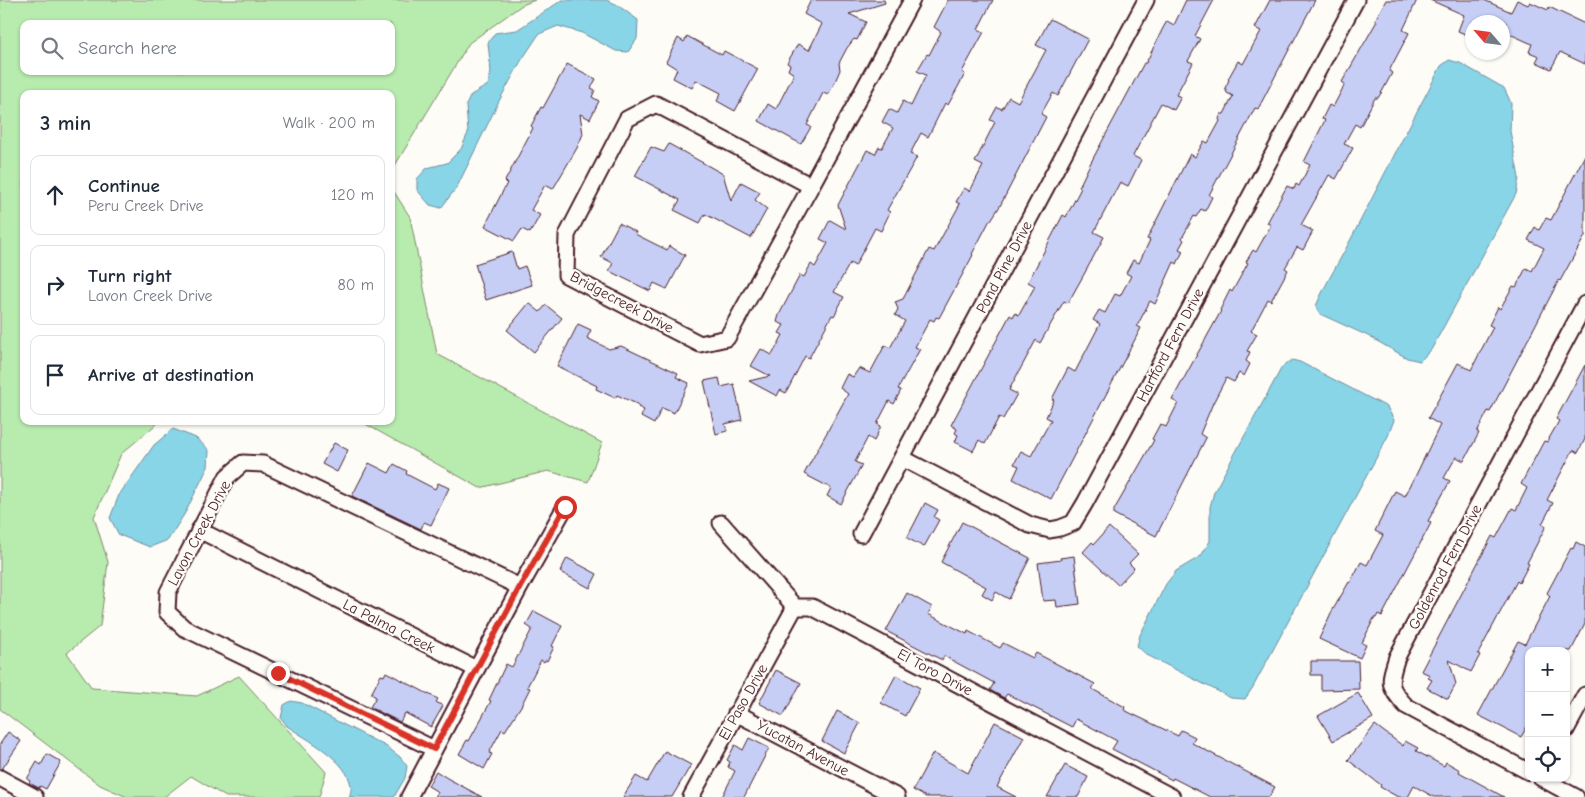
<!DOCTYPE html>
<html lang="en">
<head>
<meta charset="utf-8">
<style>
  body { margin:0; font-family:"Comic Neue",sans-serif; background:#f6f6f7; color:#1f2937 }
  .controls { position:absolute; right:15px; bottom:15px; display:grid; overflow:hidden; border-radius:10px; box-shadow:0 1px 4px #0004 }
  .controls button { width:45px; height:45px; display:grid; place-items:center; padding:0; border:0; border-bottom:1px solid #e0e1e3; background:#fff; color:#1f2937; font:25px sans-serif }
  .compass { position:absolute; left:1465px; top:15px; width:45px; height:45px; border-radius:50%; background:#fff; box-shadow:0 1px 4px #0004; rotate:298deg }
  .stop { position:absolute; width:15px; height:15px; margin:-11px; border:4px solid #d93025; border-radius:50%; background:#fff }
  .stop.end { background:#d93025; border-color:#fff; box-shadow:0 1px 5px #0008 }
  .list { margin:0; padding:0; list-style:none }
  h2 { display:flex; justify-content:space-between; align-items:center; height:65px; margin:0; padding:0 20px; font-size:21px }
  h2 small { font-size:16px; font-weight:400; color:#747a83 }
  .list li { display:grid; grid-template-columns:32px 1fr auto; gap:15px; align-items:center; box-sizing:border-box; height:80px; margin:0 10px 10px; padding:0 10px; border:1px solid #e0e1e3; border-radius:10px }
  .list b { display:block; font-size:19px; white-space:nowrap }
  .list p { margin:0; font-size:16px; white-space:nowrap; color:#747a83 }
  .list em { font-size:16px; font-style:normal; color:#747a83 }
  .icon { flex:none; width:28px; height:28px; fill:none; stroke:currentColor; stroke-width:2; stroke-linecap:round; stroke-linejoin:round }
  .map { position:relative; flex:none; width:1585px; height:797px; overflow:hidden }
  .search { position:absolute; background:#fff; box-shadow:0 1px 4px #0004; left:20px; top:20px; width:375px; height:55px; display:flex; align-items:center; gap:12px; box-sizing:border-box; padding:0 18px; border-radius:10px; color:#747a83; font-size:19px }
  .panel { position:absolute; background:#fff; box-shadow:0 1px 4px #0004; left:20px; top:90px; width:375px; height:335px; border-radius:10px }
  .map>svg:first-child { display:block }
  .green { fill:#b8ecae; stroke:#81866c; fill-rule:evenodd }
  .water { fill:#88d5e7; stroke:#6f8c9c }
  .building { fill:#c7cef6; stroke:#4a1f2b }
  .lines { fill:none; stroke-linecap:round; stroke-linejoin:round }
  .street-casing { stroke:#4a1f2b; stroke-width:19 }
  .street { stroke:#fdfcf7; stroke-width:15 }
  .route { stroke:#d93025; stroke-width:6 }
  .labels { text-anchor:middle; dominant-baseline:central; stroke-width:4.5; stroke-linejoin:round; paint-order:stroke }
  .street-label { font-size:15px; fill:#4a1f2b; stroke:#fdfcf7 }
</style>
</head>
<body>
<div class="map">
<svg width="1585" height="797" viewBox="0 0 1585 797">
  <rect width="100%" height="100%" fill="#fdfcf7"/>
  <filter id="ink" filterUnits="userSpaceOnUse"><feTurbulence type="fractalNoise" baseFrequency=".02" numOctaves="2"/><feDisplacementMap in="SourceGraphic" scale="10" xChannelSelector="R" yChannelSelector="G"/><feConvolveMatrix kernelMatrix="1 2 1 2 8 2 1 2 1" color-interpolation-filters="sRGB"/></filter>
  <g filter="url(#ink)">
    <g class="green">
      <path d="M0,0H535L522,5L469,43L391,172V94H24V421H160L121,454L94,517L108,562L100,626L67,653L92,688L197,696L239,676L326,772L319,797H226L191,776L164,797H127L100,785L0,709ZM24,24H391V71H24Z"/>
      <path d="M391,187L410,217L437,354L602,443L588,482L548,471L480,488L360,421H391Z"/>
    </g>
    <g class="water">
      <path d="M562,0H606L616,4L638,20L637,39L628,52L616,51L582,33L558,26L539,34L521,61L499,101L457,187L441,208L430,205L417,190V179L427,168L447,163L461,149L468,133L466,105L471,95L488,85L491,72L488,43L495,33L517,30Z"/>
      <path d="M1449,60L1460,63L1504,88L1511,103L1510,131L1519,178L1516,194L1431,350L1420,361L1407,358L1368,336L1320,314L1316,306C1326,282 1341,259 1353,235C1382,179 1411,122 1441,66Z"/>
      <path d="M1292,360L1300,362L1387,407L1394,420L1388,436L1253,687L1245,699L1231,698L1147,655L1137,646L1140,635L1166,584L1176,571L1201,556L1210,541V507L1214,492L1282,367Z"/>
      <path d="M173,429L196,438L209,450L208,467L185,513L168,540L150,547L119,535L110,518L119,495L154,445Z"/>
      <path d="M291,701L302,703L387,747L400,757L407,766L405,778L394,797H349C350,794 352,789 351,786C347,759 307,740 287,726L281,718L284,705Z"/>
    </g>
    <g class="building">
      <path d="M811,0H884L885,3L849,14L866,22L857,40L854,39L847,48L839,63L840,70L834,84L828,95L823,93L807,125L811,127L801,144L759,121L768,104L776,109L794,74L788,70L790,65L787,63L798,44L809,50L822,24L804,14Z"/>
      <path d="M948,0H993L978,29L984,32L962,72L965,74L948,105L945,103L928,137L921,133L910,154L917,157L887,210L890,212L881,231L875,228L855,266L850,263L834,292L844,297L834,316L832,315L809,358L805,356L786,393L780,390L777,396L749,381L770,376L751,366L761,349L772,355L783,335L779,333L784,325L777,322L779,315L800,275L804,277L811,264L815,267L828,243L820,239L830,220L846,229L838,205L867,150L875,154L879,147L882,148L893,128L882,122L889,109L897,113L903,101L911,106L926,75L917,71L927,54L929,55L941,32L934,27Z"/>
      <path d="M1186,0H1214L1195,36L1200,39L1188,61L1193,63L1176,95L1181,97L1174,110L1161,103L1133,156L1141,160L1128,186L1120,182L1094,232L1104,237L1088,267L1068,303L1064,301L1040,343L1036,340L1009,390L1017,394L1003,419L999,417L985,444L979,440L973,451L955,442L958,435L955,433L957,429L951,425L1010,315L1013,317L1015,313L1019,315L1035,286L1028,282L1063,215L1066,217L1081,188L1079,187L1089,166L1144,63H1146L1163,28L1167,21L1174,25Z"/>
      <path d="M1270,0H1315L1258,109L1255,108L1236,144L1209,195L1212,197L1205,211L1201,209L1196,217L1194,216L1182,238L1184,240L1179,249L1183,251L1177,264L1174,262L1155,304L1150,301L1137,326L1141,328L1051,499L1013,479L1019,466L1014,464L1021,451L1031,456L1051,420L1046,417L1054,400L1052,399L1068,368L1075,372L1100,324L1093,320L1099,310L1105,313L1115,294L1120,296L1131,276L1126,273L1133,260L1139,263L1150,240L1147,239L1190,154L1195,157L1204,141L1208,143L1220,121L1219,119L1221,114H1224L1233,96L1227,93L1225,88L1229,80L1228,79L1238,61L1243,64L1261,31L1255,28Z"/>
      <path d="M1386,0H1417L1403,30L1409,33L1389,71L1392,73L1383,90L1378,98H1375L1360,127L1355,124L1344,144L1353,148L1336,179L1329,175L1301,225L1313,231L1303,250L1297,247L1285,268L1288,270L1271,301L1268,299L1251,331L1257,334L1247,351L1250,352L1246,361L1250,364L1244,376L1239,373L1234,382L1226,378L1213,403L1200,434L1206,438L1156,536L1114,514V510L1154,440L1152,439L1160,424L1166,427L1178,403L1172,400L1221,311L1220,310L1230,290L1232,292L1248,263L1246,262L1253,250L1256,252L1271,225L1267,223L1287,186L1294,189L1296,184L1299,186L1310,165L1304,162L1325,120L1322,119L1329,105L1333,107L1345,84L1342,82L1377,21L1375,20Z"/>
      <path d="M1430,0H1484L1511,12L1517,0L1528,5L1530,2L1548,10L1549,7L1585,24V64L1560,52L1551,69L1536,62L1539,56L1529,52L1532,44L1503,31L1506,22H1472V37L1458,31L1464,15Z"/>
      <path d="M1050,19L1088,39L1058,96L1053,93L1041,114L1046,117L1000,206L991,220H990L972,254L973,255L939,318L936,317L934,321L930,319L915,347L920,349L898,389L901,390L894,404L889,401L877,424L881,426L874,441L868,437L855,462L862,465L841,504L827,496L831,488L804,474L848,394L840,388L847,374L853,377L859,368L870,373L885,345L890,348L905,321L895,315L898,309L895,302L903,299L929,249L934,251L960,204L956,202L964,188L970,191L983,166L975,162L995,122L990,120L997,107L1002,109L1009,97L1018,102L1046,50L1036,45Z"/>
      <path d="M687,36L722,55L724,51L758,69L735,111L717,101L721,93L696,80L692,88L673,78L677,69L666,62L678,38L684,42Z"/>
      <path d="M567,64L596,79L591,88L595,90L592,97L599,101L590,119L580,114L583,134L577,148L553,189L545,185L531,210L540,215L530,233L522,229L514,241L485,226L507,183L505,181L533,128L531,126L541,107L543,108Z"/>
      <path d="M669,144L723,174L731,201L741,182L760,192L755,200L767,209L751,238L705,214L700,223L674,210L680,200L635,176L651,147L664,152Z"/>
      <path d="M1585,155V236L1560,281L1559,280L1490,412L1488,411L1477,432L1479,433L1464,461L1456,457L1444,478L1450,481L1428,521L1431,523L1382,616L1378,614L1376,618H1374L1362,643L1366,645L1360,658L1319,639L1331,613L1349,582L1350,583L1361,562L1367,565L1383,535L1375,531L1395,491L1405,496L1416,475L1440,425L1428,418L1438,400L1458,363L1471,370L1493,327L1489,325L1498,307L1500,309L1513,286L1516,287L1526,268L1532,271L1544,248L1528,240L1535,227L1539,230L1546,218L1551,220Z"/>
      <path d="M619,223L636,232L635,234L667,250L669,246L685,255L667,289L654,283L650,291L609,271L613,263L601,257Z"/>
      <path d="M512,252L517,269L525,266L532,285L486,300L475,264Z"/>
      <path d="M529,303L540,312L546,305L562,318L534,352L507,330Z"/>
      <path d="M578,324L591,330L587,338L609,349L621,346L678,373L676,377L689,383L674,413L662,408L654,424L641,417L644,410L638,407L639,405L617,395L615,398L596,389L597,386L557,366Z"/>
      <path d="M1585,365V439L1578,453L1573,450L1547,500L1553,503L1542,524L1546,526L1527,563L1529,564L1519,583L1517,581L1478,654L1480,655L1471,672L1449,660L1456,684L1448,699L1427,688L1432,680L1428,678L1430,675L1421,671L1492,536L1496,538L1512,508L1516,510L1527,488L1521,484L1544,441L1547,442L1559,421L1556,419Z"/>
      <path d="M719,378L721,387L734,384L742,420L725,424L727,431L716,434L704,381Z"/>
      <path d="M334,443L348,450L337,472L322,464Z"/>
      <path d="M369,463L389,473L394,464L407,471L406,474L435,489L438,483L449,488L431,525L424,522L421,529L352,496Z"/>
      <path d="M925,503L938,510L934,517L939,520L924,547L907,538Z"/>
      <path d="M962,522L1030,558L1009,599L996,592L992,600L982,594L986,587L941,562Z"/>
      <path d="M1109,527L1138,554L1129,563L1134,568L1118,585L1083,552L1092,542L1094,544Z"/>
      <path d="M1576,542L1585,547V624L1571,651H1529V723L1521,737L1478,715L1518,641L1525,644L1550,596L1547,593L1571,548L1573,549Z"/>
      <path d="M1074,556L1080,604L1057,607L1056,600L1043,601L1038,563L1061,560L1060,558Z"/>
      <path d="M567,558L597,574L590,588L560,572Z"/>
      <path d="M907,593L932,607L928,614L967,634L968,631L1000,648L1003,643L1033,658L1036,653L1095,684L1092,689L1125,707L1124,710L1178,736L1181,730L1195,737L1192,743L1275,787L1269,797H1210L1173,778L1172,780L1112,749L1117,741L1076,719L1072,727L1007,694L1004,698L990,690L994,683L944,656L942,660L886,631Z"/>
      <path d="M534,611L562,626L552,646L554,647L547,661L545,660L544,662L541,660L527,687L530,688L521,706L505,731L502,729L489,753L492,754L484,769L459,754L467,740L469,741L491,701L489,700L506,664L512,667L532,629L526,625Z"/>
      <path d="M1311,661H1358L1359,689L1321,690V675H1311Z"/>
      <path d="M776,670L801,683L783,716L759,703Z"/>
      <path d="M386,672L438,699L436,702L443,706L431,727L405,713L400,722L370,707L376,697L371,694L381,675L384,676Z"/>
      <path d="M896,675L920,688L905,716L881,703Z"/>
      <path d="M1358,693L1373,718L1333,741L1318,716Z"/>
      <path d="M837,711L860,723L844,753L822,741Z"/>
      <path d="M995,722L1024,737L997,787L1016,797H926L913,790L933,753L968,773Z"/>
      <path d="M1375,725L1403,746L1405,741L1418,748L1416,751L1444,766L1446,762L1460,770L1459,772L1504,797H1434L1414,786L1408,797H1398L1380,787L1381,785L1348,760Z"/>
      <path d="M8,732L21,741L2,769H0V744Z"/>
      <path d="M749,738L769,748L744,797H722L735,771L728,767L730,762L727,760L735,745L743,750Z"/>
      <path d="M665,751L691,765L672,797H623L636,776L647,782Z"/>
      <path d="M47,754L61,762L46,789L40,786L39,788L29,783L30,781L27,779L37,762L41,765Z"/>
      <path d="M1065,765L1088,777L1078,797H1047Z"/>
      <path d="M436,771L447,778L482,797H435L438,792L428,786Z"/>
    </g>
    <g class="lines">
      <defs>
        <g id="street">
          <path d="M656,104L811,186L727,338L700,344L566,275L567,235L627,119Z"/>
          <path d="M811,186L912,0"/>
          <path d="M902,458L1030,525L1050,530L1060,528L1073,523L1085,503L1356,0"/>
          <path d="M721,523L795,607H812L1172,797"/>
          <path d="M199,530L476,669"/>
          <path d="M861,534L1146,0"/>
          <path d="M736,713L897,797"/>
          <path d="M1566,730L1585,695"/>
          <path d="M434,749L184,628L167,612L168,592L227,477L243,463L263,464L520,587"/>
          <path d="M1529,772L1406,706C1387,686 1389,682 1397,657L1585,304"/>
          <path d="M0,778L35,797"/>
          <path d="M1541,778L1576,797"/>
          <path d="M409,797L520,587L565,507"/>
          <path d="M691,797L795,607"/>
        </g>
      </defs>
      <use href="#street" class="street-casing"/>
      <use href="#street" class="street"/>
    </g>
  </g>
  <g class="lines" filter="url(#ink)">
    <path class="route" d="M278,673L434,749L520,587L565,507"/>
  </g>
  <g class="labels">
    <g class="street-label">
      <text transform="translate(1004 267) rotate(-62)">Pond Pine Drive</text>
      <text transform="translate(622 302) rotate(28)">Bridgecreek Drive</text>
      <text transform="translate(1170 345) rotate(-62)">Hartford Fern Drive</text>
      <text transform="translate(199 533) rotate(-62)">Lavon Creek Drive</text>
      <text transform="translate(1445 567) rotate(-62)">Goldenrod Fern Drive</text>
      <text transform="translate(389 626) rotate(27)">La Palma Creek</text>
      <text transform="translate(935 672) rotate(28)">El Toro Drive</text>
      <text transform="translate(743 702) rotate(-61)">El Paso Drive</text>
      <text transform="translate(803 748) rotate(28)">Yucatan Avenue</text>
    </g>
  </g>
</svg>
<div class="controls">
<button>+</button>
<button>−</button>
<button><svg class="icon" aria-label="locate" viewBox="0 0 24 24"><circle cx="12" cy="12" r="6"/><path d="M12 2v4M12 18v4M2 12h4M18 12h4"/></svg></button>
</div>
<svg class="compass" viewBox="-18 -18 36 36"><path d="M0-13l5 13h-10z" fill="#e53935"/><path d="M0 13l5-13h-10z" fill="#747a83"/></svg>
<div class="stop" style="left:565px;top:507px"></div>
<div class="stop end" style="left:278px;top:673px"></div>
<div class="search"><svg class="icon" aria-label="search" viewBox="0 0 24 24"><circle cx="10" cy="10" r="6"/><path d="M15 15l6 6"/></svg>Search here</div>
<section class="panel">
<h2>3 min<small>Walk · 200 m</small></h2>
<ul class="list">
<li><svg class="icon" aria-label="ahead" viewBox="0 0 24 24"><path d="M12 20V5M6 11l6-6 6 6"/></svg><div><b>Continue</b><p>Peru Creek Drive</p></div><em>120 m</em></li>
<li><svg class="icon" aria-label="right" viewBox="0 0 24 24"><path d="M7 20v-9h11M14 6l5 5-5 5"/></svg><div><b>Turn right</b><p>Lavon Creek Drive</p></div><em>80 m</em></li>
<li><svg class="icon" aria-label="arrive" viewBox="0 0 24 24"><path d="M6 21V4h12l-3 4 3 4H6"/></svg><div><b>Arrive at destination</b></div></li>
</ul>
</section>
</div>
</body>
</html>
